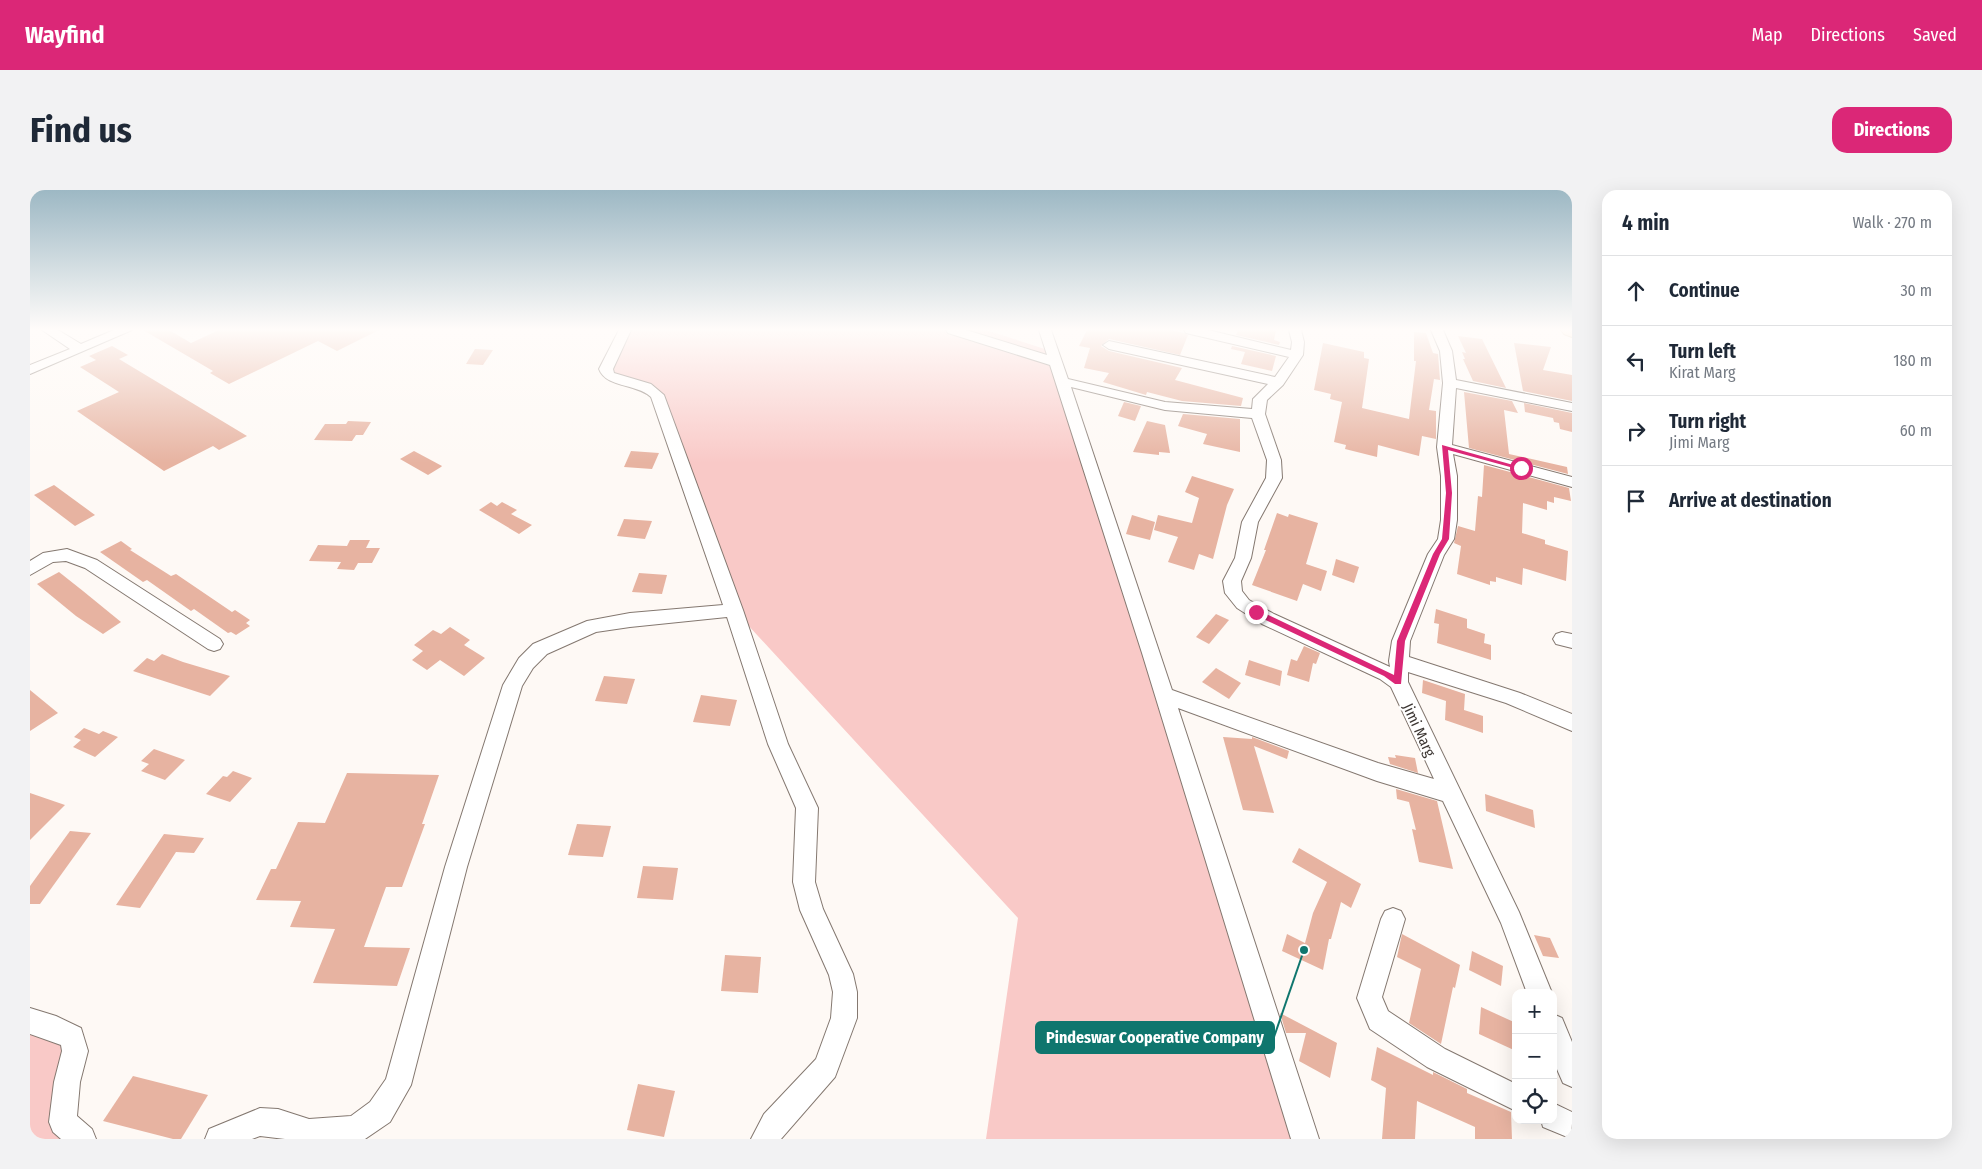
<!DOCTYPE html>
<html lang="en">
<head>
<meta charset="utf-8">
<style>
  body { margin:0; font-family:"Fira Sans Condensed",sans-serif; background:#f2f2f3; color:#1f2937 }
  .controls { position:absolute; right:15px; bottom:15px; display:grid; overflow:hidden; border-radius:10px; box-shadow:0 5px 20px #0002 }
  .controls button { width:45px; height:45px; display:grid; place-items:center; padding:0; border:0; border-bottom:1px solid #e0e1e3; background:#fff; color:#1f2937; font:25px sans-serif }
  .stop { position:absolute; width:15px; height:15px; margin:-11px; border:4px solid #db2777; border-radius:50%; background:#fff }
  .stop.end { background:#db2777; border-color:#fff; box-shadow:0 1px 5px #0008 }
  .list { margin:0; padding:0; list-style:none }
  h2 { display:flex; justify-content:space-between; align-items:center; height:65px; margin:0; padding:0 20px; font-size:21px }
  h2 small { font-size:16px; font-weight:400; color:#747a83 }
  .list li { display:grid; grid-template-columns:32px 1fr auto; gap:15px; align-items:center; box-sizing:border-box; height:70px; padding:0 20px; border-top:1px solid #e0e1e3 }
  .list b { display:block; font-size:19px; white-space:nowrap }
  .list p { margin:0; font-size:16px; white-space:nowrap; color:#747a83 }
  .list em { font-size:16px; font-style:normal; color:#747a83 }
  .icon { flex:none; width:28px; height:28px; fill:none; stroke:currentColor; stroke-width:2; stroke-linecap:round; stroke-linejoin:round }
  .map { position:relative; flex:none; width:1542px; height:949px; overflow:hidden; border-radius:15px }
  header { display:flex; align-items:center; gap:30px; box-sizing:border-box; height:70px; padding:0 25px; background:#db2777; color:#fff }
  header strong { font-size:24px }
  nav { display:flex; gap:28px; margin-inline-start:auto; font-size:18px }
  .intro { display:flex; align-items:center; justify-content:space-between; box-sizing:border-box; height:120px; padding:0 30px }
  h1 { margin:0; font-size:35px }
  .button { padding:12px 22px; border-radius:15px; background:#db2777; color:#fff; font-size:18px; font-weight:700 }
  main { display:flex; gap:30px; padding:0 30px }
  aside { flex:1; background:#fff; border-radius:15px; box-shadow:0 5px 20px #0002 }
  .map>svg:first-child { display:block }
  .green { fill:#f9c9c7 }
  .building { fill:#e7b3a1 }
  .lines { fill:none; stroke-linecap:round; stroke-linejoin:round }
  .minor-casing { stroke:#847870; stroke-width:2 }
  .primary-casing { stroke:#b6976c; stroke-width:2 }
  .minor { fill:#fff; fill-rule:evenodd }
  .primary { fill:#fadfb9; fill-rule:evenodd }
  .route { fill:#db2777 }
  .labels { text-anchor:middle; dominant-baseline:central; stroke-width:4; stroke-linejoin:round; paint-order:stroke }
  .street-label { font-size:15px; fill:#3d3734; stroke:#fff }
  .leader { fill:none; stroke:#0f766e; stroke-width:2 }
  .callout-dot { fill:#0f766e; stroke:#fff; stroke-width:2 }
  .callout { fill:#0f766e; stroke:#0f766e; stroke-width:2 }
  .callout-label { font-size:16px; text-anchor:middle; font-weight:bold; fill:#fff }
</style>
</head>
<body>
<header>
<strong>Wayfind</strong>
<nav><a>Map</a><a>Directions</a><a>Saved</a></nav>
</header>
<div class="intro"><h1>Find us</h1><a class="button">Directions</a></div>
<main>
<div class="map">
<svg width="1542" height="949" viewBox="0 0 1542 949">
  <rect width="100%" height="100%" fill="#fef9f5"/>
  <g class="green">
    <path d="M595,140H956L1021,161L1275,949H956L988,728L704,420L627,205L578,185Z"/>
    <path d="M0,831L42,847L37,892L52,949H0Z"/>
  </g>
  <g class="building">
    <path d="M113,140H139L161,153L189,140H349L307,161L288,151L199,194L180,183L183,181Z"/>
    <path d="M1057,140H1141L1154,143L1158,145L1150,165L1079,149L1071,156L1079,161L1152,178L1145,190L1213,208L1211,216L1152,211L1117,202L1116,205L1073,192L1079,183L1054,178L1060,158L1049,156Z"/>
    <path d="M1208,140H1246L1244,150L1250,152L1249,155L1206,145Z"/>
    <path d="M1384,142L1396,143L1403,163L1408,164L1410,190L1404,189L1399,220L1406,221V249L1392,246L1389,266L1348,255L1347,267L1315,259L1316,255L1304,252L1312,212L1300,209L1301,204L1284,200L1293,153L1334,162V168L1339,169L1332,218L1379,229L1386,171H1384Z"/>
    <path d="M1428,146L1452,149L1476,198L1443,191L1433,169H1435L1432,162L1436,163Z"/>
    <path d="M1484,153L1521,157L1513,180L1542,185V211L1493,201Z"/>
    <path d="M82,156L98,165L89,169L217,246L189,260L183,256L134,281L47,221L89,202L50,177L66,170L59,166Z"/>
    <path d="M1202,156L1246,166L1242,181L1211,174L1215,162L1201,159Z"/>
    <path d="M445,159L463,160L453,175L436,174Z"/>
    <path d="M1434,202L1482,211L1488,223L1474,220L1479,264L1537,277L1538,284L1439,258Z"/>
    <path d="M1094,212L1111,216L1105,231L1088,226Z"/>
    <path d="M1494,213L1542,223V242L1530,239L1529,233L1524,232L1523,228L1495,222Z"/>
    <path d="M1153,224L1210,229V262L1173,254L1177,244L1148,236Z"/>
    <path d="M318,231L341,232L333,245H326L322,251L284,250L295,234H316Z"/>
    <path d="M1117,231L1135,235L1140,263L1129,262V265L1103,262Z"/>
    <path d="M384,261L412,276L411,277L398,285L370,269Z"/>
    <path d="M601,261L629,263L622,279L594,277Z"/>
    <path d="M1454,275L1539,298L1541,311L1524,307V313L1517,311V320L1493,313L1492,343L1515,350V354L1538,361L1536,391L1493,378L1492,395L1466,387V392L1460,391V395L1427,384L1431,356L1424,353L1428,336L1445,341L1448,306L1452,307Z"/>
    <path d="M1162,286L1204,299L1197,315L1183,369L1169,364L1164,380L1138,372L1148,347L1124,340L1128,325L1162,333L1169,308L1155,302Z"/>
    <path d="M24,295L65,325L45,336L4,305Z"/>
    <path d="M461,312L467,316L472,312L487,320L481,324L502,335L489,344L449,320Z"/>
    <path d="M1247,323L1258,327L1259,324L1288,333L1276,374L1297,381L1291,401L1273,394L1267,411L1222,395L1236,360H1234Z"/>
    <path d="M1102,325L1125,332L1120,350L1096,344Z"/>
    <path d="M594,329L622,331L615,349L587,346Z"/>
    <path d="M320,350H340L336,358H350L342,373H328L324,380L307,379L311,372L279,371L288,355L317,356Z"/>
    <path d="M91,351L102,359L100,360L141,386L146,384L202,422L205,420L220,430L216,433L220,436L206,445L201,442L198,443L164,419L161,421L117,390L113,392L70,362Z"/>
    <path d="M1306,369L1329,377L1324,393L1302,385Z"/>
    <path d="M29,382L53,401L91,432L73,444L46,426L7,394Z"/>
    <path d="M609,383L637,385L632,404L602,402Z"/>
    <path d="M1406,419L1437,429V438L1455,444L1454,453L1461,455V470L1407,453L1409,434L1404,433Z"/>
    <path d="M1186,424L1199,430L1179,454L1166,447Z"/>
    <path d="M420,437L440,450L434,455L455,468L434,486L410,470L397,480L382,470L393,461L384,455L403,440L411,444Z"/>
    <path d="M1274,456L1290,463L1286,474L1283,473L1279,492L1257,485L1261,469L1267,471Z"/>
    <path d="M132,464L153,472L200,486L180,506L103,481L117,468L124,471Z"/>
    <path d="M1219,470L1252,481L1250,496L1215,485Z"/>
    <path d="M1186,478L1211,493L1199,509L1172,492Z"/>
    <path d="M574,486L605,489L597,514L565,511Z"/>
    <path d="M1393,490L1435,504L1434,520L1453,526V543L1415,530L1416,511L1392,503Z"/>
    <path d="M0,500L28,523L0,541Z"/>
    <path d="M671,505L707,510L700,536L663,532Z"/>
    <path d="M54,538L69,544L73,541L88,547L65,567L43,557L51,550L44,547Z"/>
    <path d="M1193,547L1222,549V547L1259,561L1257,569L1224,556L1244,623L1213,620Z"/>
    <path d="M124,559L155,570L135,590L111,581L119,574L111,571Z"/>
    <path d="M1365,565L1385,568L1388,583L1360,574L1358,567L1366,568Z"/>
    <path d="M203,581L222,588L200,612L176,604L193,586L197,587Z"/>
    <path d="M317,583L409,585L392,634H395L372,697H356L334,757L380,758L367,796L283,793L305,739L260,737L271,711L226,710L241,679H246L268,632L295,633Z"/>
    <path d="M1366,599L1407,611L1423,679L1389,672L1382,639L1386,640L1379,612L1367,609Z"/>
    <path d="M0,603L35,615L0,650Z"/>
    <path d="M1455,604L1503,620L1505,638L1456,621Z"/>
    <path d="M547,634L581,636L573,667L538,665Z"/>
    <path d="M40,641L61,643L10,714H0V696Z"/>
    <path d="M134,644L174,648L164,663L146,662L110,718L86,715Z"/>
    <path d="M1269,658L1331,694L1321,718L1311,712L1301,749H1299L1293,780L1252,761L1257,744L1275,753L1283,723L1297,692L1262,672Z"/>
    <path d="M613,676L648,678L643,710L607,708Z"/>
    <path d="M1372,744L1430,775L1425,798L1423,797L1411,854L1379,833L1391,779L1367,767Z"/>
    <path d="M1504,745L1520,748L1529,768L1513,766Z"/>
    <path d="M1442,761L1473,776L1471,796L1439,780Z"/>
    <path d="M695,765L731,767L728,803L691,801Z"/>
    <path d="M1451,817L1486,833V861L1449,844Z"/>
    <path d="M1250,823L1307,853L1300,888L1269,871L1276,843H1256Z"/>
    <path d="M1347,857L1403,885V882L1437,899V903L1481,922L1482,949H1445V937L1387,911L1385,949H1352L1356,898L1341,890Z"/>
    <path d="M103,886L178,905L151,949H143L73,931Z"/>
    <path d="M608,894L645,901L634,947L597,940Z"/>
  </g>
  <g class="lines">
    <defs>
      <g id="minor">
        <path d="M12,140H28L51,154L84,140H102L0,184V175L40,159Z"/>
        <path d="M589,140H601L583,179L584,183L621,194L634,205L713,420L758,554L788,618L785,692L793,719L823,784L827,802V828L805,887L751,949H721L734,924L786,869L801,828L803,802L799,785L770,720L763,692L766,618L738,554L697,427L600,437L566,442L517,464L503,478L492,496L437,677L381,895L360,932L335,949H255L230,946L222,949H175L179,939L230,918L248,919L279,929L321,926L340,912L356,889L415,677L473,495L489,468L503,454L557,431L600,423L693,415L621,207C606,193 576,198 569,179Z"/>
        <path d="M916,140H936L1017,165L1009,140H1021L1038,189L1135,212L1222,219L1223,209L1238,194L1079,159L1073,155L1079,151L1245,187L1259,167L1156,143L1154,140H1178L1261,160L1262,152L1259,140H1271L1274,152L1273,165L1253,195L1237,210L1235,224L1251,270L1252,288L1228,332L1221,368L1211,391L1212,401L1219,410L1244,424L1360,477L1359,471L1362,451L1398,364L1408,349L1411,330V286L1407,257L1413,193L1410,161L1401,140H1413L1422,161L1426,190L1542,213V221L1426,198L1422,255L1542,287V297L1423,264L1427,286V330L1424,349L1414,365L1380,451L1379,467L1490,503L1542,524V541L1476,513L1378,482V492L1489,722L1522,803H1497L1471,733L1413,611L1347,591L1148,518L1289,949H1261L1112,463L1020,175L918,143ZM1041,197L1135,220L1222,228L1237,270L1236,288L1212,332L1205,368L1193,391L1195,403L1207,418L1232,434L1350,489L1361,497L1404,589L1348,573L1142,500Z"/>
        <path d="M37,359L67,370L190,449L193,454L190,459L184,461L178,459L55,378L36,371L23,372L0,385V371L13,363Z"/>
        <path d="M1532,442L1542,444V458L1526,454L1523,449L1526,444Z"/>
        <path d="M1363,718L1371,721L1375,729L1352,807L1358,821L1415,859L1486,894V921L1397,877L1340,839L1327,808L1351,729L1355,721Z"/>
        <path d="M0,818L26,826L51,838L58,861L50,892L47,926L62,939L66,949H31L23,942L19,932L24,892L32,861L31,855L0,844Z"/>
        <path d="M1523,824L1532,828L1542,852V897L1533,893L1523,870Z"/>
        <path d="M1523,913L1542,922V949L1513,937L1511,930H1523Z"/>
      </g>
      <path id="primary" d="M1531,140H1542V147L1534,144Z"/>
    </defs>
    <use href="#minor" class="minor-casing"/>
    <use href="#primary" class="primary-casing"/>
    <use href="#minor" class="minor"/>
    <use href="#primary" class="primary"/>
  </g>
  <linearGradient id="sky" x2="0" y2="1"><stop stop-color="#9db8c4"/><stop offset="0.51" stop-color="#fffcfa"/><stop offset="1" stop-color="#fffcfa" stop-opacity="0"/></linearGradient>
  <rect width="1542" height="273" fill="url(#sky)"/>
  <path class="route" d="M1412,255L1494,278L1491,280L1418,260L1422,303L1419,349L1410,364L1375,451L1371,494H1365L1354,486L1223,424V420H1228L1364,485L1367,451L1403,364L1412,349L1416,303Z"/>
  <g class="labels">
    <g class="street-label">
      <text transform="translate(1389 540) rotate(65)">Jimi Marg</text>
    </g>
  </g>
  <path class="leader" d="M1274 760L1244 847"/>
  <circle class="callout-dot" cx="1274" cy="760" r="5"/>
  <rect class="callout" x="1006" y="832" width="238" height="31" rx="5"/>
  <g class="callout-label">
    <text x="1125" y="853">Pindeswar Cooperative Company</text>
  </g>
</svg>
<div class="controls">
<button>+</button>
<button>−</button>
<button><svg class="icon" aria-label="locate" viewBox="0 0 24 24"><circle cx="12" cy="12" r="6"/><path d="M12 2v4M12 18v4M2 12h4M18 12h4"/></svg></button>
</div>
<div class="stop" style="left:1491px;top:278px"></div>
<div class="stop end" style="left:1226px;top:422px"></div>
</div>
<aside>
<h2>4 min<small>Walk · 270 m</small></h2>
<ul class="list">
<li><svg class="icon" aria-label="ahead" viewBox="0 0 24 24"><path d="M12 20V5M6 11l6-6 6 6"/></svg><div><b>Continue</b></div><em>30 m</em></li>
<li><svg class="icon" aria-label="left" viewBox="0 0 24 24"><path d="M17 20v-9H6M10 6l-5 5 5 5"/></svg><div><b>Turn left</b><p>Kirat Marg</p></div><em>180 m</em></li>
<li><svg class="icon" aria-label="right" viewBox="0 0 24 24"><path d="M7 20v-9h11M14 6l5 5-5 5"/></svg><div><b>Turn right</b><p>Jimi Marg</p></div><em>60 m</em></li>
<li><svg class="icon" aria-label="arrive" viewBox="0 0 24 24"><path d="M6 21V4h12l-3 4 3 4H6"/></svg><div><b>Arrive at destination</b></div></li>
</ul>
</aside>
</main>
</body>
</html>
